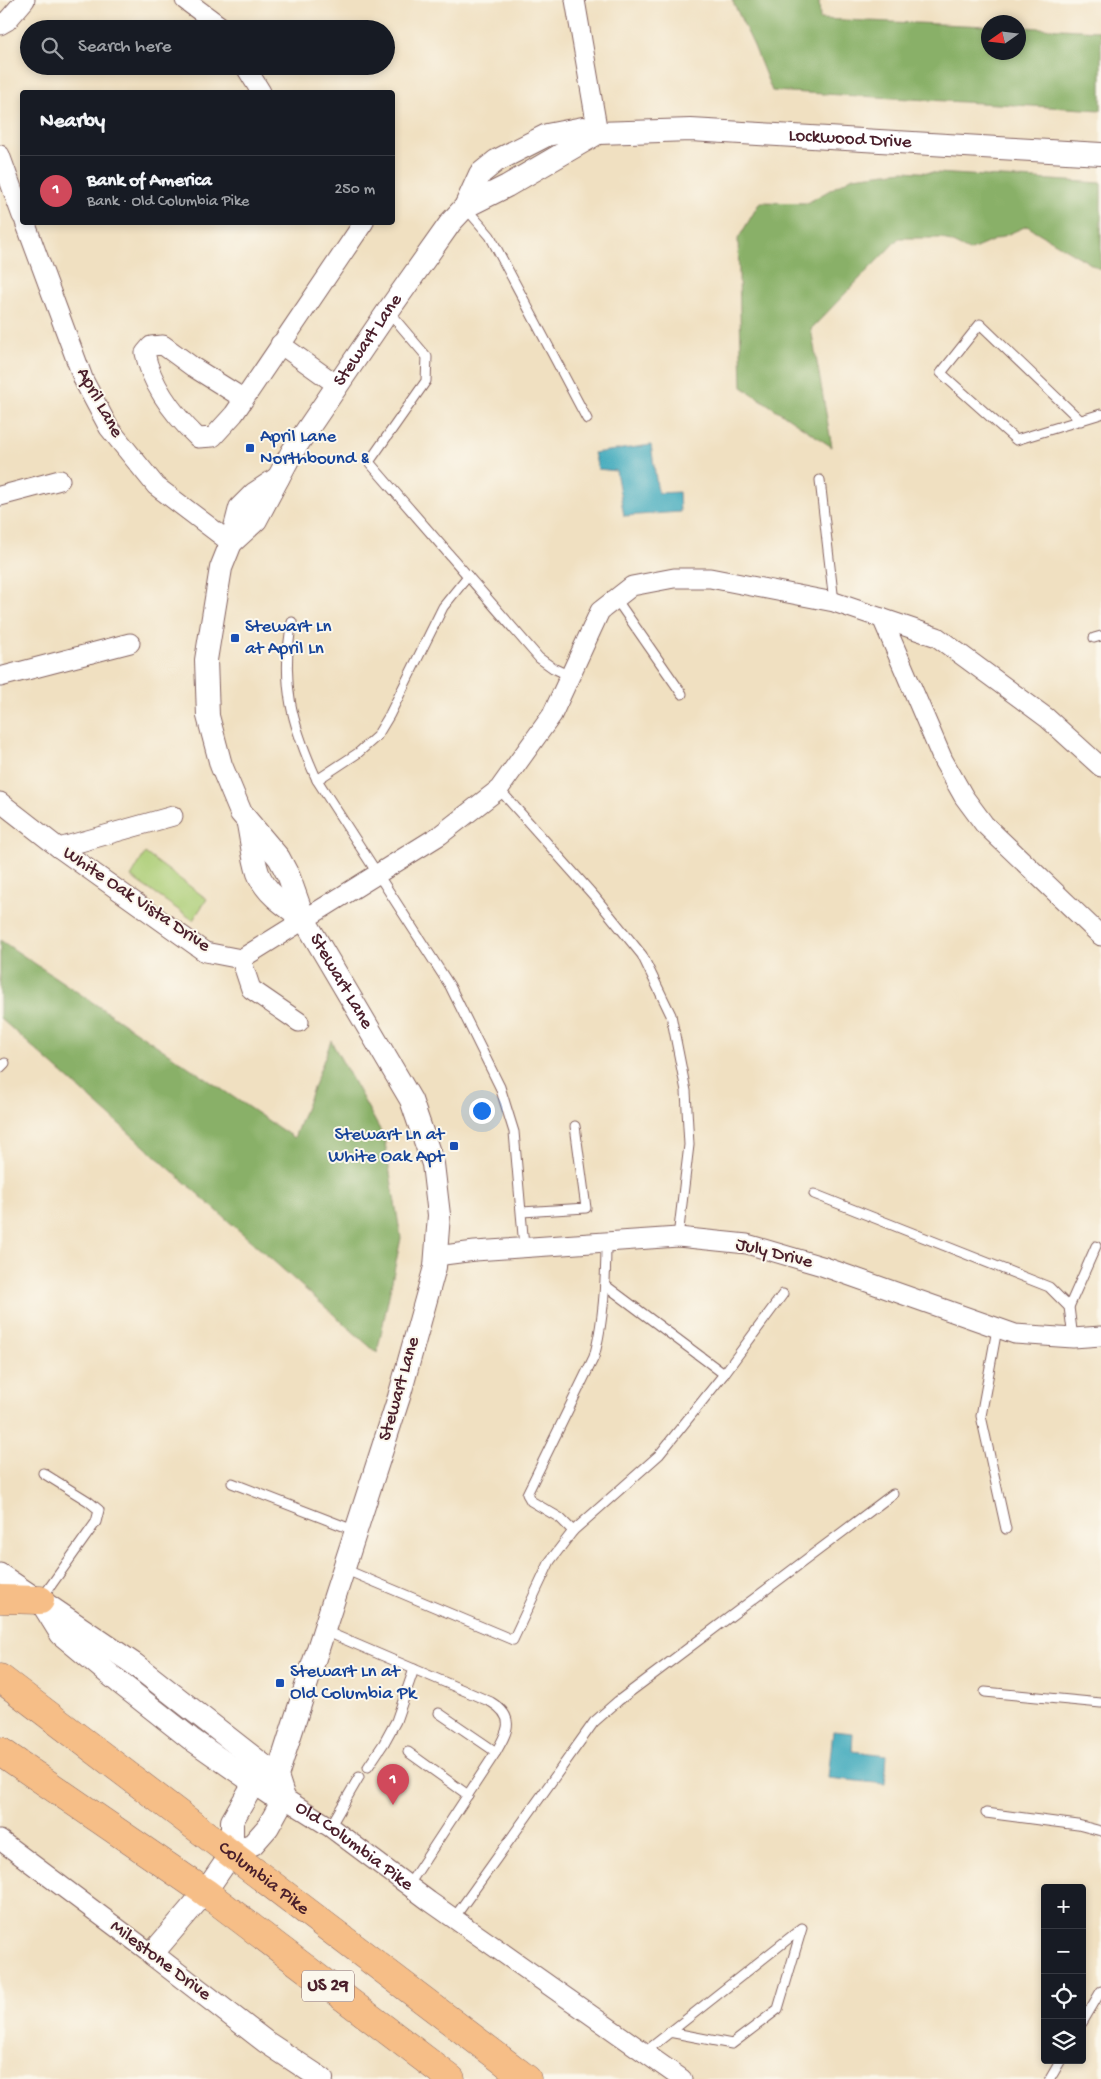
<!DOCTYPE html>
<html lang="en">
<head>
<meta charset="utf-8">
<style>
  body { margin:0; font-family:"Gochi Hand",sans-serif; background:#242831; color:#f1f3f6 }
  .controls { position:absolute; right:15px; bottom:15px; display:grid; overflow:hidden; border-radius:5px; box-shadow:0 2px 8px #0003 }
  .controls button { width:45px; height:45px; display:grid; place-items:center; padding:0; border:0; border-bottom:1px solid #363941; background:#171b24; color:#f1f3f6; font:25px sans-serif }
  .compass { position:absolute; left:981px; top:15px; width:45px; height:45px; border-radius:50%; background:#171b24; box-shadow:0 2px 8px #0003; rotate:256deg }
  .you { position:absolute; left:481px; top:1110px; width:18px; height:18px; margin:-12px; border:4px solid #fff; border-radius:50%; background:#1a73e8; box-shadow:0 0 0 8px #1a73e833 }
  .badge { display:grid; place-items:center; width:32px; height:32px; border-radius:50%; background:#d1495b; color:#fff; font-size:16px; font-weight:700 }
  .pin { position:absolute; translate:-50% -41px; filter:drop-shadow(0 1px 2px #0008) }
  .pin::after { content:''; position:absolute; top:26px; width:18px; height:15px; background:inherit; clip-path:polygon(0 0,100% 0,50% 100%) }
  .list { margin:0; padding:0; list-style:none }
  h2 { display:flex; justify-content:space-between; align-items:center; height:65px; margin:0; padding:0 20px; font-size:21px }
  h2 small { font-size:16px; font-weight:400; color:#9ea1a6 }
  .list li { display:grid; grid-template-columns:32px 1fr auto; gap:15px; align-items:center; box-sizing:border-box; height:70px; padding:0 20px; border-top:1px solid #363941 }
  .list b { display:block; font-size:19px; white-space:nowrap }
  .list p { margin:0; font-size:16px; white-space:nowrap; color:#9ea1a6 }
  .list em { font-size:16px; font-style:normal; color:#9ea1a6 }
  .icon { flex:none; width:28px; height:28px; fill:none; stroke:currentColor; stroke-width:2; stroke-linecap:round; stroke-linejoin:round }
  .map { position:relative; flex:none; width:1101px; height:2079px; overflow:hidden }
  .search { position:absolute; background:#171b24; box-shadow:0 2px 8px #0003; left:20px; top:20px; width:375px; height:55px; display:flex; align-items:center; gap:12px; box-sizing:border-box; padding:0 18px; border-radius:28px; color:#9ea1a6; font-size:19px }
  .panel { position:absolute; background:#171b24; box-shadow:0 2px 8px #0003; left:20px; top:90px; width:375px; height:135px; border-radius:5px }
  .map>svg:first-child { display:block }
  .green { fill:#accd76; stroke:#7b7650 }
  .forest { fill:#89b067; stroke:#6a6849 }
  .water { fill:#3da9bc; stroke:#446474 }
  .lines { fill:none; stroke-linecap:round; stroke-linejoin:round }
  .service-casing { stroke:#846360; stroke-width:11 }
  .minor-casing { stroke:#846360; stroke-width:21 }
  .tertiary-casing { stroke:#846360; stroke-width:24 }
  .trunk-casing { stroke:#846360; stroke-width:29 }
  .service { stroke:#fff; stroke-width:9 }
  .minor { stroke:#fff; stroke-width:19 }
  .tertiary { stroke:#fff; stroke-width:22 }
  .trunk { stroke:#f6be87; stroke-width:28 }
  .transit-dot { fill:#1a4fb4; stroke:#fbf7ec; stroke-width:2 }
  .labels { text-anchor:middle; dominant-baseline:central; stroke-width:4; stroke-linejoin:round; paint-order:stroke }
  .shield { fill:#fbf7ec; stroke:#7f6065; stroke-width:1 }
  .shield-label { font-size:18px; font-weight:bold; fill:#4a1f2b }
  .street-label { font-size:19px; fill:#4a1f2b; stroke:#fbf7ec }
  .transit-label { font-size:19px; fill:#164399; stroke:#fbf7ec; text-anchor:start }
</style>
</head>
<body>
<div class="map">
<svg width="1101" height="2079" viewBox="0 0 1101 2079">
  <rect width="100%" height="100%" fill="#fbf7ec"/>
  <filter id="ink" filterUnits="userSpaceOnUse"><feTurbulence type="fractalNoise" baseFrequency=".02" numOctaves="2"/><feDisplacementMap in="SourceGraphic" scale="10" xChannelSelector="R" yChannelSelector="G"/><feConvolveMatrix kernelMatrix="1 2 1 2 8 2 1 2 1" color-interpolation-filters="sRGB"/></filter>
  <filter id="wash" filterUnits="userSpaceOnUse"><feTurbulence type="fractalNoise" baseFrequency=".0096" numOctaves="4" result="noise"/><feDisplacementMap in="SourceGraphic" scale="20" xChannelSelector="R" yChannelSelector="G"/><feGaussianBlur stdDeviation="1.12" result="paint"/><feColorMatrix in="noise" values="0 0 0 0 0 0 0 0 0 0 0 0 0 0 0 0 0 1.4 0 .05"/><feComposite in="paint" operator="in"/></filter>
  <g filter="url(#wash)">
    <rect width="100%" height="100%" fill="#f0e0c1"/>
    <path class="green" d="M145,853L207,899L193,920L131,877Z"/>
    <g class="forest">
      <path d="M732,0H819L820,19L988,26V52H1018L1019,27L1101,31V110L772,91L754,46Z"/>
      <path d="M903,171L1101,183V270L1027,226L969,251L942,238H899L811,329L832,447L742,387L738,239L760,202L807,203L853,177Z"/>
      <path d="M0,940L294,1138L331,1041L384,1137L401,1238L377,1353L0,1018Z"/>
    </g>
    <g class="water">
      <path d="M651,445L658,493L679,492L680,512L624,516L616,471L598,469L594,453Z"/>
      <path d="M833,1731L853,1733L852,1751L887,1755L885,1784L828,1778Z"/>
    </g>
  </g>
  <g filter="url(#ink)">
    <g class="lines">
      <defs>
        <g id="service">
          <path d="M465,207L490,236L587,419"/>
          <path d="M388,311L427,357L426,381L369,462L539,658L553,668L570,676"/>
          <path d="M1081,421L980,324L941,373L1016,440L1101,414"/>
          <path d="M820,480L834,602"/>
          <path d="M616,599L682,694"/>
          <path d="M292,622C280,683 292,725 317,780L450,986L500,1087L514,1132L524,1247"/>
          <path d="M1094,638L1101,636"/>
          <path d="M317,780L358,753L377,736L389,716L443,607L468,576"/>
          <path d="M499,789L595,897L642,955L671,1015L686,1091L689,1145L678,1237"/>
          <path d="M0,1068L5,1063"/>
          <path d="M814,1194L1049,1287L1069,1307L1073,1338"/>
          <path d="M522,1212L586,1208L575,1126"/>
          <path d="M605,1285L724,1374"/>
          <path d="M1069,1307L1096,1246"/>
          <path d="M997,1329L981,1416L1006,1529"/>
          <path d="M232,1483L356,1531"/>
          <path d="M573,1531L560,1518L531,1501L527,1494L594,1357C604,1320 606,1280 606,1242"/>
          <path d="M344,1569L513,1640L550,1561L573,1531L659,1455L724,1374L783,1294"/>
          <path d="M42,1598L96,1522L99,1510L88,1501L43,1473"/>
          <path d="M325,1631L491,1702C516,1717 508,1731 496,1752"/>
          <path d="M985,1692L1101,1703"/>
          <path d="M408,1752L468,1795"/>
          <path d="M368,1767L384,1743L396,1721L414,1669"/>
          <path d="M986,1813L1078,1825L1101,1831"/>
          <path d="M330,1827L359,1777"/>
          <path d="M408,1886L496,1752L439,1713"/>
          <path d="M454,1918L594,1722L618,1701L893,1494"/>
          <path d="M1082,2023L1101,1991"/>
          <path d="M645,2052L802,1928L778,2009L732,2044L669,2032"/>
          <path d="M1050,2079L1061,2060"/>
        </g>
        <g id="minor">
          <path d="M185,0L224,29"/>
          <path d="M575,0L598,133"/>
          <path d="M0,25L7,21L25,0"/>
          <path d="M245,66L261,92"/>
          <path d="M0,155L22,216"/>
          <path d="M25,222L84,381L109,428L156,486L231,543"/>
          <path d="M280,344L337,385"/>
          <path d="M244,399L193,367L163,345L151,346L145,353C152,387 174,415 198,438L213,437L234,414L364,222"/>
          <path d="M0,496L60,480"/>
          <path d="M882,618L943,760L964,797L984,824L1101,936"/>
          <path d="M0,677L130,643"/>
          <path d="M0,802L59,848L205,952L241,959L440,835L499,789L552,715L600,611L632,586L674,578H710L834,602L937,637L1047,718L1101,767"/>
          <path d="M59,848L173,816"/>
          <path d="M241,959L251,989L299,1022"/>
          <path d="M436,1256L475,1251L678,1237L747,1244L822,1266L1015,1334L1073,1338L1101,1336"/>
          <path d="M0,1573L40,1600"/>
          <path id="s1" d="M284,1798L330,1827L429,1901L682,2079"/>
          <path d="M0,1840L152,1954"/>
        </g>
        <g id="tertiary">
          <path d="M465,207L507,186L598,133"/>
          <path id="s2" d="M278,478L254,494L240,508L231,543L221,568L206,660L208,716L221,765L241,813L279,858L289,877L304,919L411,1100L433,1164L439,1215L435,1267L399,1397L277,1776L284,1798L268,1827L253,1844L232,1853L205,1892L152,1954L266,2042L322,2079"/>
          <path id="s3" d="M231,543L256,520L292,452L388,311L451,222L465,207L480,174L496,161L547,135L583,128L598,133L691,130L1101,154"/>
          <path d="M248,824C251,839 253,858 258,873C266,894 287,907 304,919"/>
          <path d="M40,1600L61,1634L120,1683L191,1739L254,1783L270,1794L284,1798"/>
          <path d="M47,1605L134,1664L277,1776"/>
          <path d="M232,1853V1821L254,1783"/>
        </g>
        <g id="trunk">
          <path d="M0,1599L40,1600"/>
          <path id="s4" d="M0,1678L527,2079"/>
          <path d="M0,1751L205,1892L451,2079"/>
        </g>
      </defs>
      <use href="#service" class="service-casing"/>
      <use href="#minor" class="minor-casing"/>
      <use href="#tertiary" class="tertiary-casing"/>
      <use href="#trunk" class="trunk-casing"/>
      <use href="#service" class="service"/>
      <use href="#minor" class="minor"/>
      <use href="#tertiary" class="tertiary"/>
      <use href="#trunk" class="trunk"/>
    </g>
  </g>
  <g class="transit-dot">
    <rect x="245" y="443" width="10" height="10" rx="2.5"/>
    <rect x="230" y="633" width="10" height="10" rx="2.5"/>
    <rect x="449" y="1141" width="10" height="10" rx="2.5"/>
    <rect x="275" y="1678" width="10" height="10" rx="2.5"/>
  </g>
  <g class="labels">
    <rect class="shield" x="302" y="1970.5" width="52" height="31" rx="4"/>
    <g class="shield-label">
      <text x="328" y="1986">US 29</text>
    </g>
    <g class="street-label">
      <text stroke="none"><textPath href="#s3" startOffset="830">Lockwood Drive</textPath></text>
      <text stroke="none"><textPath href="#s3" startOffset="246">Stewart Lane</textPath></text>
      <text transform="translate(99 403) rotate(61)">April Lane</text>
      <text transform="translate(136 900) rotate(34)">White Oak Vista Drive</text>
      <text stroke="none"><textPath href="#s2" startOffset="561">Stewart Lane</textPath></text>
      <text transform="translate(774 1254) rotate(14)">July Drive</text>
      <text transform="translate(400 1389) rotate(-74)">Stewart Lane</text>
      <text stroke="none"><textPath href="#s1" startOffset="85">Old Columbia Pike</textPath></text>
      <text stroke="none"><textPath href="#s4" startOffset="331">Columbia Pike</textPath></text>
      <text transform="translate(160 1961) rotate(37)">Milestone Drive</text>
    </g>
    <g class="transit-label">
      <text x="260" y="437">April Lane<tspan x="260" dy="22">Northbound &amp;</tspan></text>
      <text x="245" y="627">Stewart Ln<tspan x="245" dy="22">at April Ln</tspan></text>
      <text x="444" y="1135" text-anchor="end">Stewart Ln at<tspan x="444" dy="22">White Oak Apt</tspan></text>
      <text x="290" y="1672">Stewart Ln at<tspan x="290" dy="22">Old Columbia Pk</tspan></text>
    </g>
  </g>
</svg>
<div class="controls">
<button>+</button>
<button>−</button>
<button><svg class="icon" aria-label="locate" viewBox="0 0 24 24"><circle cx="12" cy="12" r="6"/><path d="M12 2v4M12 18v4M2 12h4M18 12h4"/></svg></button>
<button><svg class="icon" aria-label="layers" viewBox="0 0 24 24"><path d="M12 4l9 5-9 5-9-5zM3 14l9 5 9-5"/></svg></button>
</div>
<svg class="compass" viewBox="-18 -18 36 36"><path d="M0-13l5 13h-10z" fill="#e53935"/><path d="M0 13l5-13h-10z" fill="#9ea1a6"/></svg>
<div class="you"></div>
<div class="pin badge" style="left:393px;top:1805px">1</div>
<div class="search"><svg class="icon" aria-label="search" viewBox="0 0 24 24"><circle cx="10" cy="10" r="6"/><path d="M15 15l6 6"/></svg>Search here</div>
<section class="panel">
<h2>Nearby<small></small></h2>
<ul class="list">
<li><span class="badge">1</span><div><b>Bank of America</b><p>Bank · Old Columbia Pike</p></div><em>250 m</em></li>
</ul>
</section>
</div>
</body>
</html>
